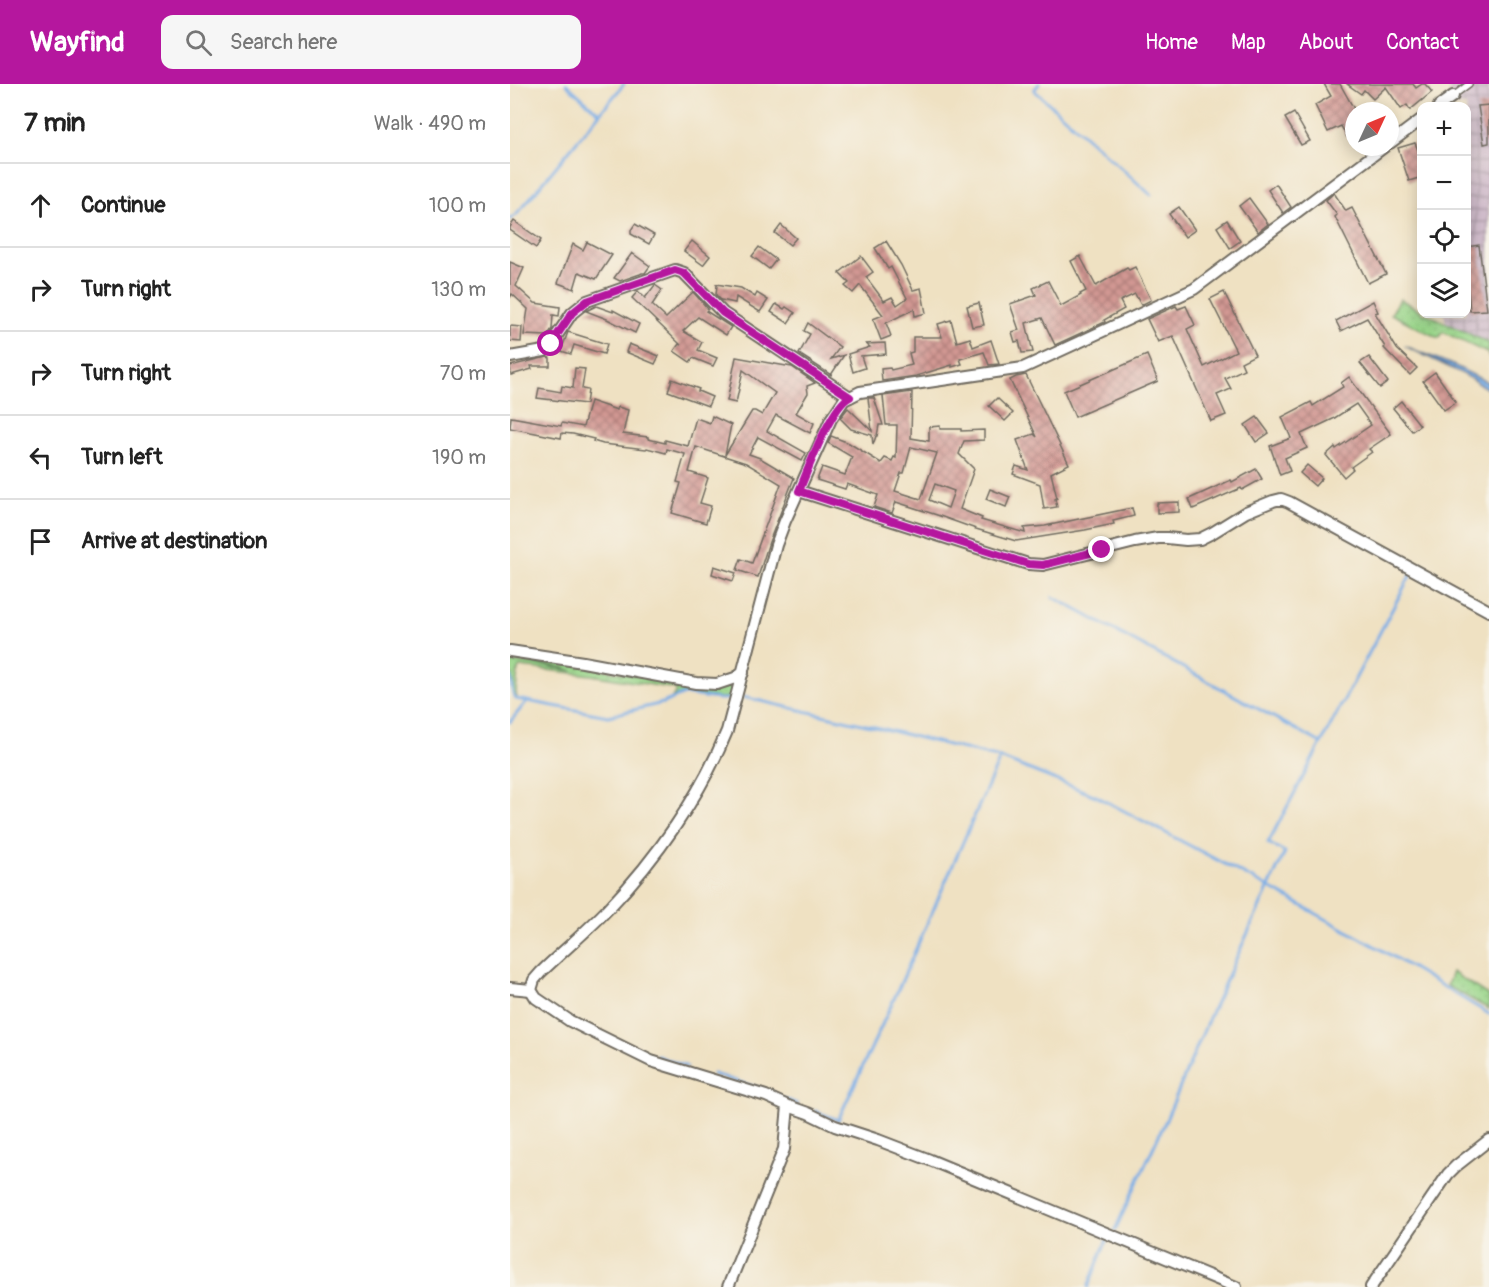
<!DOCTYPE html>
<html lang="en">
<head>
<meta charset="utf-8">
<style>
  body { margin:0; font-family:Pangolin,sans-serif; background:#f6f6f6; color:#222 }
  .controls { position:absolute; right:18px; top:18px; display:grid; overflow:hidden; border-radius:12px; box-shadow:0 3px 15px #0003 }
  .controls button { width:54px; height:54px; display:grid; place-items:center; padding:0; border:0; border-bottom:2px solid #e0e0e0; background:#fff; color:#222; font:30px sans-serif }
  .compass { position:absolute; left:835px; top:18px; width:54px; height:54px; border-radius:50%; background:#fff; box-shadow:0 3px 15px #0003; rotate:46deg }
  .stop { position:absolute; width:18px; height:18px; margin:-14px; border:4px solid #b5179e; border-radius:50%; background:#fff }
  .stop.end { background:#b5179e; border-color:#fff; box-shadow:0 2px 6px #0008 }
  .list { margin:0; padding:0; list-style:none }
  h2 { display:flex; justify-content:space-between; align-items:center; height:78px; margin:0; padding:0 24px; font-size:26px }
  h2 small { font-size:20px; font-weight:400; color:#767676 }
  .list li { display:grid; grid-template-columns:39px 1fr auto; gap:18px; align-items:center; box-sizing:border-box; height:84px; padding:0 24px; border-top:2px solid #e0e0e0 }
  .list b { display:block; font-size:22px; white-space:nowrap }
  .list em { font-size:20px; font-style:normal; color:#767676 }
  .icon { flex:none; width:33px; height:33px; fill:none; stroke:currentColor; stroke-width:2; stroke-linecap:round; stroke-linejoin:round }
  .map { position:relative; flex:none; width:979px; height:1203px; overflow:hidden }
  header { display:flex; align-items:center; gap:36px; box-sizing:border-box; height:84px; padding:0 30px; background:#b5179e; color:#fff }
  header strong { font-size:28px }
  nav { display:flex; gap:33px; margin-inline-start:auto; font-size:21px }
  .search { width:420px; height:54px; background:#f6f6f6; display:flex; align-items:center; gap:15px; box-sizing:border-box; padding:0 21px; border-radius:12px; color:#767676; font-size:22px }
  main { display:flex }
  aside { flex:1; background:#fff }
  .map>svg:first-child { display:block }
  .industrial { fill:url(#industrial-grid) }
  .grass { fill:url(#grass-dots); stroke:#62805a; stroke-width:1.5 }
  .water { fill:url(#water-ripples); stroke:#526c88; stroke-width:1.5 }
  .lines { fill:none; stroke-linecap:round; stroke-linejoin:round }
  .stream { stroke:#7aade6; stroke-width:3 }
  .building { fill:url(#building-cross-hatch); fill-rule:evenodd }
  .lane-casing { stroke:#706b60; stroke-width:8 }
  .street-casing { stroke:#706b60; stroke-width:14 }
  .lane { stroke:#fff; stroke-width:5 }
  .street { stroke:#fff; stroke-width:10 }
  .route { stroke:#b5179e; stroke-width:8 }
</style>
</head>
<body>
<header>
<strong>Wayfind</strong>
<div class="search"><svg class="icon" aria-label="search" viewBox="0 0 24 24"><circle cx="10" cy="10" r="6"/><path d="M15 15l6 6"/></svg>Search here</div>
<nav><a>Home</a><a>Map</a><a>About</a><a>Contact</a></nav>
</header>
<main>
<aside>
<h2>7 min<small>Walk · 490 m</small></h2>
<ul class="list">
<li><svg class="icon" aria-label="ahead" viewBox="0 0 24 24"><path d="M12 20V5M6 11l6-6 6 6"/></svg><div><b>Continue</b></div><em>100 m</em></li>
<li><svg class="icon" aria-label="right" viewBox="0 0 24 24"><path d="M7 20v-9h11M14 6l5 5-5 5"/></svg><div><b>Turn right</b></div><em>130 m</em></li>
<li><svg class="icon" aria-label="right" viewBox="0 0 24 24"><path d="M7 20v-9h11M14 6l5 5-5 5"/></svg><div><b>Turn right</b></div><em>70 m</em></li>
<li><svg class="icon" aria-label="left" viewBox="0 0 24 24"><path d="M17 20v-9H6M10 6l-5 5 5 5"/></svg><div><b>Turn left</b></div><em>190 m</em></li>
<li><svg class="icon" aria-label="arrive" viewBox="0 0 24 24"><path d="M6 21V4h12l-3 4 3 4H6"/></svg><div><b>Arrive at destination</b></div></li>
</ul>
</aside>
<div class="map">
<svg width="979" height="1203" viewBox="0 0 979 1203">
  <defs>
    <pattern id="industrial-grid" width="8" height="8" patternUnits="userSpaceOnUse" patternTransform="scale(1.5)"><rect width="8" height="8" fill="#d1bdcc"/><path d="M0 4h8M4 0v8" fill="none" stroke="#aa9aa6"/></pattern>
    <pattern id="grass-dots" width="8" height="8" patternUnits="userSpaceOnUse" patternTransform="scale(1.5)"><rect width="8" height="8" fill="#9ad68a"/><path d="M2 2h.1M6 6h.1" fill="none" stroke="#85b877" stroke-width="1.8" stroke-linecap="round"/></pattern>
    <pattern id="water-ripples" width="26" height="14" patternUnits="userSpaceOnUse" patternTransform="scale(1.5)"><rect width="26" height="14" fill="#7aade6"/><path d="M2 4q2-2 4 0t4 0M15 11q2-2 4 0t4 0" fill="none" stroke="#648dbb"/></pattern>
    <pattern id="building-cross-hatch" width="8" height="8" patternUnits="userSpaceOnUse" patternTransform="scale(1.5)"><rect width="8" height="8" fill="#d29893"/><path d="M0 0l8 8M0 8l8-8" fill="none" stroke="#ab7c78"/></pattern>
  </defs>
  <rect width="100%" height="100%" fill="#f7f3e8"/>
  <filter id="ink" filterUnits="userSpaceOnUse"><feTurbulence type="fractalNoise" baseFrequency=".0167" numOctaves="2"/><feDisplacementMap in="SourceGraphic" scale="12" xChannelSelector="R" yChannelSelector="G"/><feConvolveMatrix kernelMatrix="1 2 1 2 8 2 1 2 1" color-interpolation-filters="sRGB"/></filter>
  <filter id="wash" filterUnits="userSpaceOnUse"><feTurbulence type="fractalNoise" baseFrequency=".008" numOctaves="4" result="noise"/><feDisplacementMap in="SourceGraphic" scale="24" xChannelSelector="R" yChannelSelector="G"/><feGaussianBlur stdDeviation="1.35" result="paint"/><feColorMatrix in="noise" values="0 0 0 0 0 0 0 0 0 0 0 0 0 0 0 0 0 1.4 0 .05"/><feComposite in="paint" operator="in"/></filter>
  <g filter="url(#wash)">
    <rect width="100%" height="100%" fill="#efe1c2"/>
    <path class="industrial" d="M944,0H979V259L936,239L934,230H956V22H943L947,19L938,4Z"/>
    <g class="grass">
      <path d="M890,215L911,227L912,230H917L979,259V273L977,269L933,248L930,253H926L881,230Z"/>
      <path d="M0,570L203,604L218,602L226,598L224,613L209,614L174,609L162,614L167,605L81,591L10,583L8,585L6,609L7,614L4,612L3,609V597L0,588V578L37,582L63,587L51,583L0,575Z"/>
      <path d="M942,888L979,912V925L937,902Z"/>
    </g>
    <path class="water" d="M895,262L945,282L979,299V306L955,291Z"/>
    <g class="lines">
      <g class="stream">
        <path d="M56,0L89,29"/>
        <path d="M529,0L524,6L641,111"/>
        <path d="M0,135L7,130L114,0"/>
        <path d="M543,513L811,659"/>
        <path d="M0,591C3,599 0,610 6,615L98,632L153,619L174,610L209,615H224"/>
        <path d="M233,613L374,645L490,674L586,712L758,803L870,865L979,930"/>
        <path d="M0,638L17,617"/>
        <path d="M147,972L177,983"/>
        <path d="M203,990L248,1004"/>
        <path d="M274,1015L287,1020"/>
        <path d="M305,1027L328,1036L383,917L490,674"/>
        <path d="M605,1146L656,1036L702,927L775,768L758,759L901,490"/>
        <path d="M578,1203L597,1155"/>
      </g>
    </g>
    <g id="blocks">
      <g class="building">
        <path d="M814,0H830L844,25V49L837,53L831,42L818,48L805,21L821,12Z"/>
        <path d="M837,0H903L906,4L912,0H915L922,8L900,26L897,21L891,25L876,3L863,15L854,6L851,10Z"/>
        <path d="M979,21V59L974,60L968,22Z"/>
        <path d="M784,29L800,57L791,61L775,34Z"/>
        <path d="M905,59L912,76V93L899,97L888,64Z"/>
        <path d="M766,100L781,123L773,129L758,106Z"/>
        <path d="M824,109L836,127L842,124L876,190L858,199L825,133L827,131L816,116Z"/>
        <path d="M739,114L758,140L748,148L729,122Z"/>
        <path d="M669,123L685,146L675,153L659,130Z"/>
        <path d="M717,136L730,157L720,164L707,143Z"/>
        <path d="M4,137L31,156L26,164L0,146V143Z"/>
        <path d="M125,140L144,151L139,160L121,150V146Z"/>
        <path d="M271,141L286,154L280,161L265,149Z"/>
        <path d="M182,157L200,172L193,181L174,167Z"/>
        <path d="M376,157L391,181L403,206L411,204L416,229L405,232L404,225L376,239L381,252L371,256L363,235L373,231L350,201L343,209L335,202L339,199L329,189L351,172L363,188L356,193L374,217L382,213L387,221L397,214L381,183L378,185L365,164Z"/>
        <path d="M77,158L102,171L86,195L69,188L64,205L48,199L63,160L73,166Z"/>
        <path d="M969,161L977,226L960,227L957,198V163Z"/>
        <path d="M249,163L266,176L259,185L242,172Z"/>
        <path d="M122,169L140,182L135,189H132L130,190L110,197L104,194Z"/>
        <path d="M570,172L586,202L617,184L619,186L625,183L641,216L631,221L625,210L610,217L614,225L594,236L595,238L545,261L532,234L516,239L523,268L512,269L509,257L505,258L502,248L509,246L500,220L526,211L523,204L538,197L551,222L571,211L570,210L576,207L561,177Z"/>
        <path d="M0,178L14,184L6,202L25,219L50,223L49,232L43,231L42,245L37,252L14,251L18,225L2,210L0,214Z"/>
        <path d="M206,200L231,204L245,213L247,209L258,216L250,228L226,213L225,219L211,216L206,211L207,201Z"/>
        <path d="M145,201L152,206L142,221L156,234L183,208L198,225L196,227L221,243L216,251L188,233L173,247L192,258L188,266L207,274L203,282L183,274L180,278L164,267L169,260L171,261L122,214L128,207L135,214Z"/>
        <path d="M714,208L745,271L731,278L734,285L715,294L721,305L707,311L716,331L701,337L663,252L648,258L637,235L666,222L668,225L676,222L685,241L677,245L694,283L726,267L700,215Z"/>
        <path d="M863,217L868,228L865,229L887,265L907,284L900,291L874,264L875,263L857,234L831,247L826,237Z"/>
        <path d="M469,219L474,241L462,243L457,222Z"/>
        <path d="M266,220L274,225L276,223L285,229L278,239L261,228Z"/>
        <path d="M86,222L103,228V226L129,240L125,249L97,235L76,227Z"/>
        <path d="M441,236L447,258L460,254L463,263L481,256L489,280L479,281L474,268L450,275L452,280L442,283V281L406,292L372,297L371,285L380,284L381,286L402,281L399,269L403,268V253H432L428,240Z"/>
        <path d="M298,239L330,263L321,275L334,271L321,291L289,270L300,250L294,247Z"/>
        <path d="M0,242L12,243L11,258L0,257Z"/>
        <path d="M58,248L97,260L94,270L64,261L61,270L51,267Z"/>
        <path d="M375,259L376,270L351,272L355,284L343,288L338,270L360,263L356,260Z"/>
        <path d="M119,260L149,272L145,280L116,268Z"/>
        <path d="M637,271L648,297L565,333L554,307Z"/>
        <path d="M37,273L40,274V282H21L22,285L1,291L0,282Z"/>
        <path d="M226,273L282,283L305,299L297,302L298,309L286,329L304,339L300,349L266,331L257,347L296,369L292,377L248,353L239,370L250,374L284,394L259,458L248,493L227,486L231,475L242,479L271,400L236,379L186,363L179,388L198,394L190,419L201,422L196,439L162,429L171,399L167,398L175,370L157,365L156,369L137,364L136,365L93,360L83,357L84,355L63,350L52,349L51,354L0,344L1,333L51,342L52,339L73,343L80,317L107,326L108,323L118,326L113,350L138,353V355L155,359V356L178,362L186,334L200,339L202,332L221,341L215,371L242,327H245L252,331L265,309L233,286L226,319L217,317Z"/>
        <path d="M859,273L878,298L870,304L850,279Z"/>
        <path d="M65,284L75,285L72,305L78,306L76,320L27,314L29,304L51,308L52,302L63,304Z"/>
        <path d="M925,288L946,318L934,326L913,297Z"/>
        <path d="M516,291L559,380L541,389L547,414L545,415L547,423L534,425L530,400L503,390L506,382L518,386L507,356L524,350L527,353L500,296L506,293Z"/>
        <path d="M839,293L881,350L859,365L862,368L841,383L843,385L834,393L816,371L825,363L826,365L861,341L846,320L823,335L791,350L797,364L775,374L780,387L770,391L760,362L781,354L772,333L801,318L803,322L833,303L831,299Z"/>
        <path d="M162,295L189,305L188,307L202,313L198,322L158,307Z"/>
        <path d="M402,308L401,354L419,357V343L430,342V345H451V347L474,346V356L454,357L449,370L464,385L450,425L472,434L471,436L515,449L514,444L535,442L622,424L624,432L603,437L604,440L575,446L506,457L466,445L427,431L386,418L382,429L364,423L368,411L337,400L335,405L307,396L312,383L335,391L342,373L318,359L321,352L339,359L371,379L375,374L382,377L384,373L386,374L387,341H376L373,312ZM401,363L427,369L411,415L385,407L391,389H394ZM425,400L444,407L438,424L419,416Z"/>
        <path d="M358,314H364L373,341H369L367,352H366L363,361L362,351L341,345L330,334L338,324L362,347Z"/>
        <path d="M487,314L503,329L495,337L479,322Z"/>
        <path d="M891,317L910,341L902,347L883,324Z"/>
        <path d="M747,333L759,349L746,358L735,341Z"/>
        <path d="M797,381L812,394L805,402L790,389Z"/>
        <path d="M746,385L752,395L732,406L731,404L683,425L679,415L721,396L722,398Z"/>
        <path d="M480,405L500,413L496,423L476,415Z"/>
        <path d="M669,418V428L647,429V419Z"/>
        <path d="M204,482L226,489L223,497L202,490Z"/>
      </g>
    </g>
  </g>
  <g filter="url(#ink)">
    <use href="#blocks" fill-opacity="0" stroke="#706b60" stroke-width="1.5"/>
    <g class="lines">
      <defs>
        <path id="lane" d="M943,12L959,0"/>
        <g id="street">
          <path d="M929,22L943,12"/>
          <path d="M880,59L912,35"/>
          <path d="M0,273L34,267L41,260L62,229L77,217L165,186L174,189L213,229L340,313"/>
          <path d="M289,407L518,480L533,481L625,458L648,454H657L676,456L690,455L702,449L736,428L763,417L771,415L779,418L979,527"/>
          <path d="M0,567L73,578L186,599L207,600L225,594L233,589"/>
          <path d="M0,904L21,906"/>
          <path d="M218,1203L274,1065L278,1022"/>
          <path d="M726,1203L420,1076L368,1056L325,1042L298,1029L278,1022L256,1012L141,977L60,937L26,914L21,906L24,896L31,888C53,867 77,847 98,825C146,775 191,711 217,647L266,461L275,437L321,335L334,316L350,308L513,284L684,205L874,63"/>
          <path d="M861,1203L938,1090L946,1082L979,1056"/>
        </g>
      </defs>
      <use href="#lane" class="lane-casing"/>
      <use href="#street" class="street-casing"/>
      <use href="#lane" class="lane"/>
      <use href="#street" class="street"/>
    </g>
  </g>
  <g class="lines" filter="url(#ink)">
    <path class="route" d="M41,260L62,229L77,217L165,186L174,189L213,229L340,313C321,322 298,386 289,407L518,480L533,481L592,466"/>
  </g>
</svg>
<div class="controls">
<button>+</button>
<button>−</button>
<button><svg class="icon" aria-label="locate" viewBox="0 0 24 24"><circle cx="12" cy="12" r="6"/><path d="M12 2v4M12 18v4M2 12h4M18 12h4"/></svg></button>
<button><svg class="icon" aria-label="layers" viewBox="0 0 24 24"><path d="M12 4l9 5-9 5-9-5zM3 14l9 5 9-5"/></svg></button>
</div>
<svg class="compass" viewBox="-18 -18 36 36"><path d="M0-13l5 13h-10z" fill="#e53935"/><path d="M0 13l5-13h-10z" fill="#767676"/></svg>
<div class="stop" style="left:41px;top:260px"></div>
<div class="stop end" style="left:592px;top:466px"></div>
</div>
</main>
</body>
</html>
